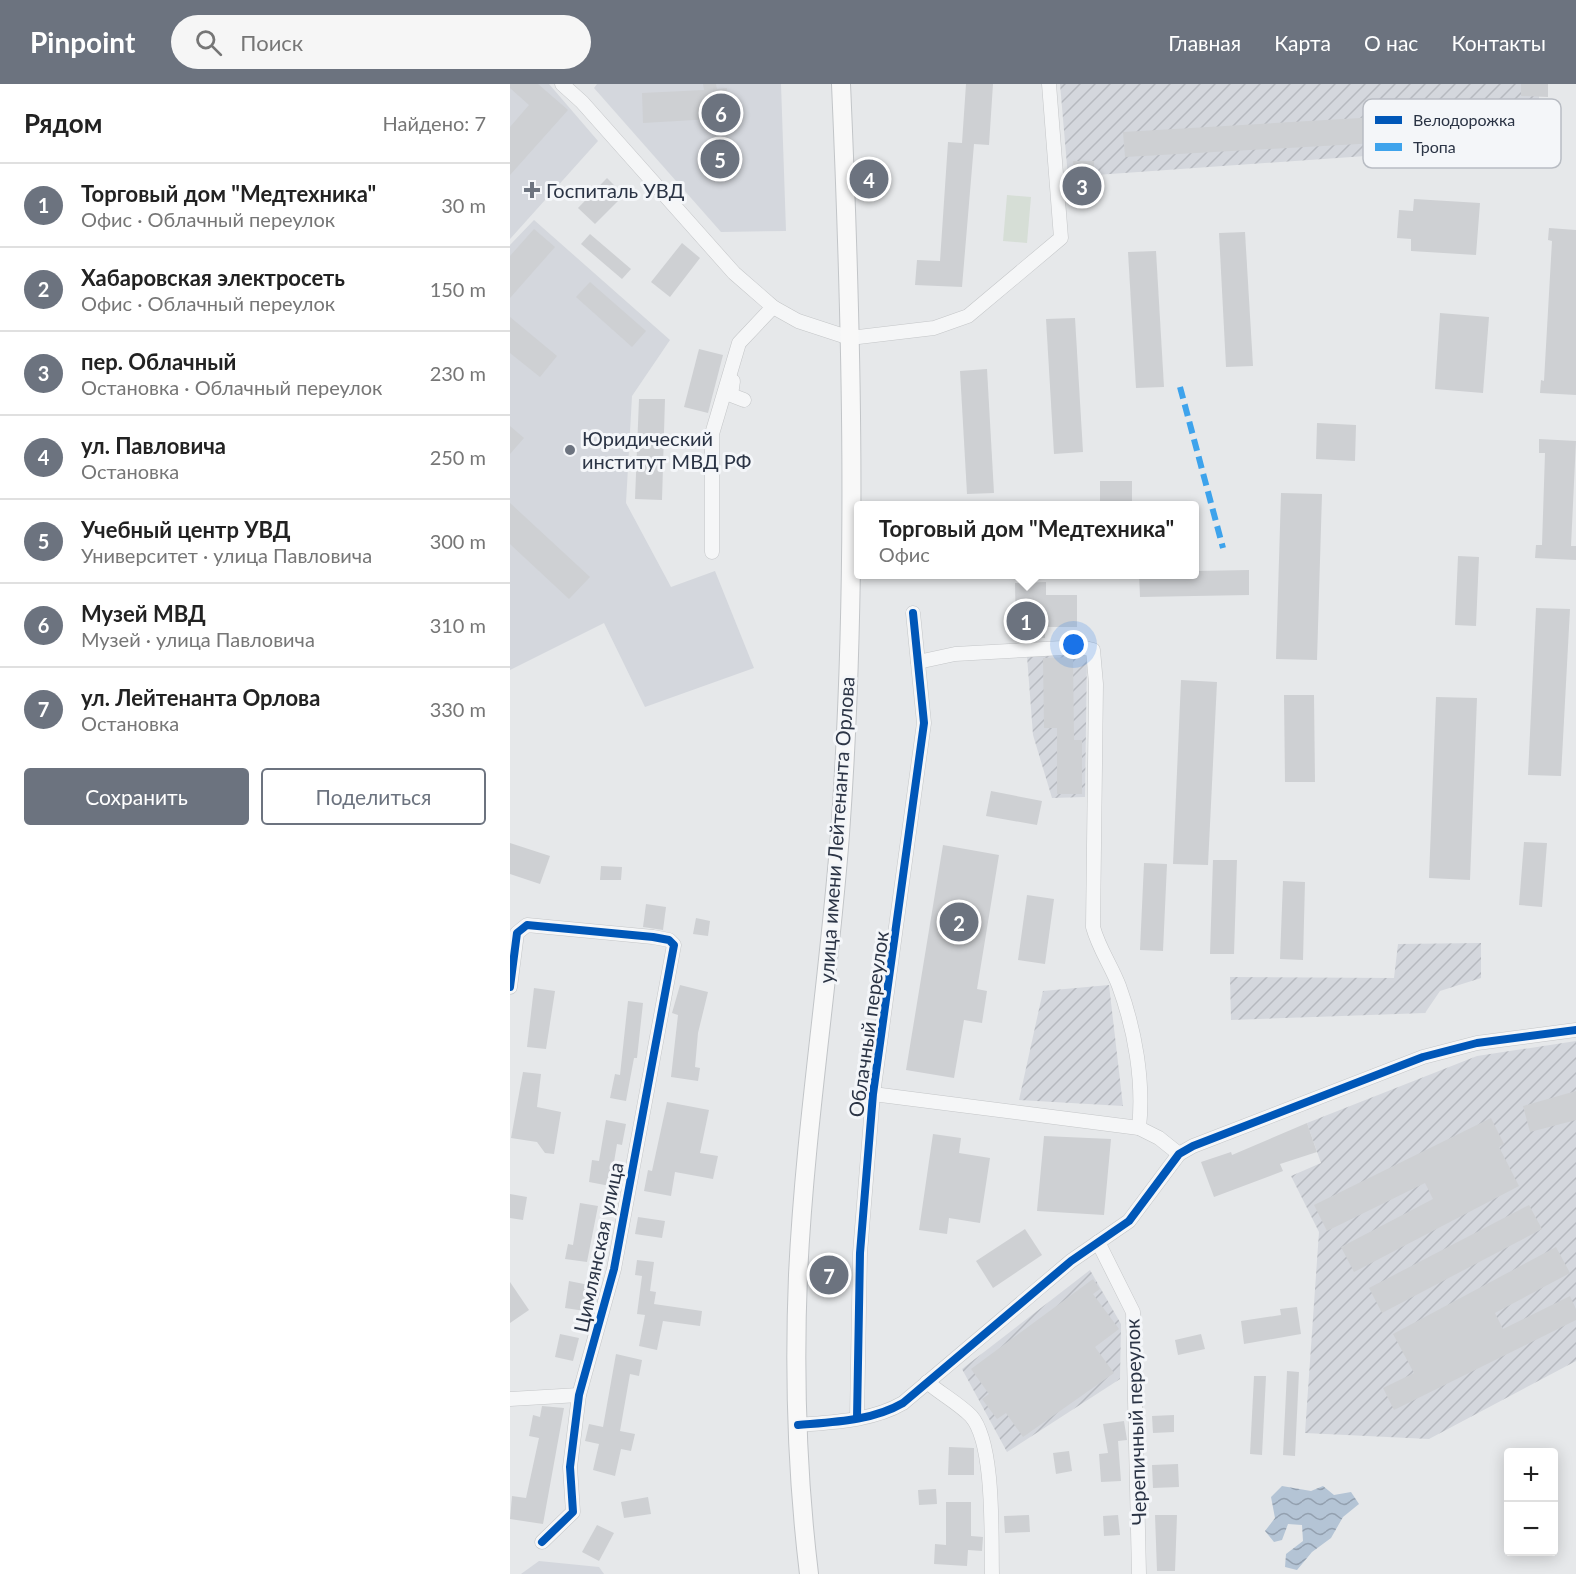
<!DOCTYPE html>
<html lang="ru">
<head>
<meta charset="utf-8">
<style>
  body { margin:0; font-family:Lato,sans-serif; background:#f6f6f6; color:#222 }
  .controls { position:absolute; right:18px; bottom:18px; display:grid; overflow:hidden; border-radius:6px; box-shadow:0 3px 15px #0003 }
  .controls button { width:54px; height:54px; display:grid; place-items:center; padding:0; border:0; border-bottom:2px solid #e0e0e0; background:#fff; color:#222; font:30px sans-serif }
  .you { position:absolute; left:564px; top:561px; width:21px; height:21px; margin:-15px; border:4px solid #fff; border-radius:50%; background:#1a73e8; box-shadow:0 0 0 9px #1a73e833 }
  .badge { display:grid; place-items:center; width:39px; height:39px; border-radius:50%; background:#6c737f; color:#fff; font-size:20px; font-weight:700 }
  .pin { position:absolute; translate:-50% -50%; border:3px solid #fff; box-shadow:0 2px 6px #0006 }
  .popup { position:absolute; left:344px; top:417px; width:345px; height:78px; box-sizing:border-box; display:grid; place-content:center; border-radius:6px; background:#fff; filter:drop-shadow(0 2px 4px #0005); font-size:20px; white-space:nowrap; color:#767676 }
  .popup b { font-size:22px; color:#222 }
  .popup::after { content:''; position:absolute; left:50%; top:100%; margin-left:-12px; border:12px solid transparent; border-top-color:#fff }
  .list { margin:0; padding:0; list-style:none }
  h2 { display:flex; justify-content:space-between; align-items:center; height:78px; margin:0; padding:0 24px; font-size:26px }
  h2 small { font-size:20px; font-weight:400; color:#767676 }
  .list li { display:grid; grid-template-columns:39px 1fr auto; gap:18px; align-items:center; box-sizing:border-box; height:84px; padding:0 24px; border-top:2px solid #e0e0e0 }
  .list b { display:block; font-size:22px; white-space:nowrap }
  .list p { margin:0; font-size:20px; white-space:nowrap; color:#767676 }
  .list em { font-size:20px; font-style:normal; color:#767676 }
  .actions { display:flex; gap:12px; padding:18px 24px }
  .actions a { flex:1; padding:14px 0; border:2px solid #6c737f; border-radius:6px; text-align:center; font-size:21px; color:#6c737f }
  .actions .main { background:#6c737f; color:#fff }
  .icon { flex:none; width:33px; height:33px; fill:none; stroke:currentColor; stroke-width:2; stroke-linecap:round; stroke-linejoin:round }
  .map { position:relative; flex:none; width:1066px; height:1490px; overflow:hidden }
  header { display:flex; align-items:center; gap:36px; box-sizing:border-box; height:84px; padding:0 30px; background:#6c737f; color:#fff }
  header strong { font-size:28px }
  nav { display:flex; gap:33px; margin-inline-start:auto; font-size:21px }
  .search { width:420px; height:54px; background:#f6f6f6; display:flex; align-items:center; gap:15px; box-sizing:border-box; padding:0 21px; border-radius:33px; color:#767676; font-size:22px }
  main { display:flex }
  aside { flex:1; background:#fff }
  .map>svg:first-child { display:block }
  .built { fill:#d4d7dd }
  .industrial { fill:url(#industrial-furrows) }
  .pitch { fill:#d6ded6 }
  .water { fill:url(#water-waves) }
  .building { fill:#ced0d3 }
  .lines { fill:none; stroke-linecap:round; stroke-linejoin:round }
  .minor-casing { stroke:#c4c6c8; stroke-width:15 }
  .major-casing { stroke:#c2c5c8; stroke-width:20 }
  .minor { stroke:#f5f6f7; stroke-width:14 }
  .major { stroke:#f8f8f8; stroke-width:18 }
  .quiet { stroke:#3ea3ec; stroke-width:6; stroke-dasharray:12 6; stroke-linecap:butt }
  .cycleway-casing { stroke:#f4f6f9; stroke-width:11 }
  .cycleway { stroke:#0057b8; stroke-width:8 }
  .poi-dot { fill:#6c737f; stroke:#f4f6f9; stroke-width:2 }
  .labels { text-anchor:middle; dominant-baseline:central; stroke-width:6; stroke-linejoin:round; paint-order:stroke }
  .poi-label { font-size:20px; fill:#2b3445; stroke:#f4f6f9; text-anchor:start }
  .street-label { font-size:20px; fill:#2b3445; stroke:#f4f6f9 }
  .key { fill:#f4f6f9; stroke:#b8bcc3; stroke-width:1.5 }
  .key-label { font-size:16px; fill:#2b3445 }
</style>
</head>
<body>
<header>
<strong>Pinpoint</strong>
<div class="search"><svg class="icon" aria-label="search" viewBox="0 0 24 24"><circle cx="10" cy="10" r="6"/><path d="M15 15l6 6"/></svg>Поиск</div>
<nav><a>Главная</a><a>Карта</a><a>О нас</a><a>Контакты</a></nav>
</header>
<main>
<aside>
<h2>Рядом<small>Найдено: 7</small></h2>
<ul class="list">
<li><span class="badge">1</span><div><b>Торговый дом &quot;Медтехника&quot;</b><p>Офис · Облачный переулок</p></div><em>30 m</em></li>
<li><span class="badge">2</span><div><b>Хабаровская электросеть</b><p>Офис · Облачный переулок</p></div><em>150 m</em></li>
<li><span class="badge">3</span><div><b>пер. Облачный</b><p>Остановка · Облачный переулок</p></div><em>230 m</em></li>
<li><span class="badge">4</span><div><b>ул. Павловича</b><p>Остановка</p></div><em>250 m</em></li>
<li><span class="badge">5</span><div><b>Учебный центр УВД</b><p>Университет · улица Павловича</p></div><em>300 m</em></li>
<li><span class="badge">6</span><div><b>Музей МВД</b><p>Музей · улица Павловича</p></div><em>310 m</em></li>
<li><span class="badge">7</span><div><b>ул. Лейтенанта Орлова</b><p>Остановка</p></div><em>330 m</em></li>
</ul>
<div class="actions"><a class="main">Сохранить</a><a>Поделиться</a></div>
</aside>
<div class="map">
<svg width="1066" height="1490" viewBox="0 0 1066 1490">
  <defs>
    <pattern id="industrial-furrows" width="10" height="10" patternUnits="userSpaceOnUse" patternTransform="scale(1.5)"><rect width="10" height="10" fill="#d4d7dd"/><path d="M-1 1l2-2M0 10L10 0M9 11l2-2" fill="none" stroke="#b6b9bf"/></pattern>
    <pattern id="water-waves" width="16" height="10" patternUnits="userSpaceOnUse" patternTransform="scale(1.5)"><rect width="16" height="10" fill="#b4c4d5"/><path d="M0 5q4-4 8 0t8 0" fill="none" stroke="#93a0af"/></pattern>
  </defs>
  <rect width="100%" height="100%" fill="#e6e8ea"/>
  <g class="built">
    <path d="M0,0H39L88,57L0,155Z"/>
    <path d="M87,0H271L276,147L211,148L84,4Z"/>
    <path d="M24,136L160,256L122,312L116,419L161,503L205,487L244,584L135,623L94,539L0,586V161Z"/>
    <path d="M29,1477L89,1483L94,1490H11Z"/>
  </g>
  <g class="industrial">
    <path d="M550,0H1029V24L1015,40L969,64L558,93Z"/>
    <path d="M577,569L575,713L542,714L523,651L517,572Z"/>
    <path d="M971,859V894L930,907L915,929L721,936L720,893L884,894L888,860Z"/>
    <path d="M599,901L613,1022L509,1016L533,907Z"/>
    <path d="M1066,957V1277L919,1355L795,1349L809,1148L781,1092L811,1079L797,1039L967,972Z"/>
    <path d="M580,1186L611,1240L610,1295L497,1368L452,1285Z"/>
  </g>
  <path class="pitch" d="M497,111L521,113L517,159L493,157Z"/>
  <path class="water" d="M772,1402L801,1407L813,1402L824,1411L841,1408L849,1420L833,1433L821,1454L802,1468L787,1486L775,1483L776,1470L793,1457L792,1441L778,1440L772,1456L764,1458L755,1447L765,1434L761,1413Z"/>
  <g class="building">
    <path d="M0,0H28L58,26L0,91V43L19,21L0,4Z"/>
    <path d="M193,0H206L207,5L217,4L219,34L133,39L132,9L194,6Z"/>
    <path d="M456,0H483L479,61L464,60L452,203L405,201L407,176L430,177L438,58L452,59Z"/>
    <path d="M1011,0H1038V13L1011,12Z"/>
    <path d="M936,29L938,55L615,73L613,48Z"/>
    <rect x="563" y="77" width="21" height="12"/>
    <path d="M97,94L114,111L85,140L68,124Z"/>
    <path d="M904,115L970,119L966,171L901,167V155L887,154L889,126L903,127Z"/>
    <path d="M1039,144L1066,146V311L1030,309L1031,296L1034,297L1042,157L1038,156Z"/>
    <path d="M24,145L45,163L0,214V172Z"/>
    <path d="M735,148L743,282L716,283L709,149Z"/>
    <path d="M80,150L121,185L112,195L71,160Z"/>
    <path d="M172,159L190,174L160,213L141,198Z"/>
    <path d="M646,167L654,303L626,304L618,168Z"/>
    <path d="M80,198L136,247L122,263L66,213Z"/>
    <path d="M930,229L979,233L973,309L925,305Z"/>
    <path d="M0,233L47,272L30,293L0,269Z"/>
    <path d="M565,234L573,368L544,370L536,235Z"/>
    <path d="M189,265L213,271L198,329L174,323Z"/>
    <path d="M477,285L484,409L457,410L450,287Z"/>
    <path d="M129,315H155L152,416L125,415Z"/>
    <path d="M807,339L846,341L845,377L806,375Z"/>
    <path d="M0,342L14,354L0,370Z"/>
    <path d="M1029,355L1066,357L1061,462H1066V476L1025,474L1026,461H1032L1035,369H1029Z"/>
    <rect x="590" y="397" width="32" height="25"/>
    <path d="M771,409L812,410L807,576L766,575Z"/>
    <path d="M0,419L80,493L59,515L0,460Z"/>
    <path d="M948,472L969,473L966,542L945,541Z"/>
    <path d="M739,486V511L630,513L629,490H684V487Z"/>
    <path d="M536,498V511H567V543H535V554H506L505,499Z"/>
    <path d="M1026,524L1060,525L1051,692L1018,691Z"/>
    <path d="M563,573L564,656H572V710H547V644H534L533,574Z"/>
    <path d="M671,596L707,598L698,781L663,780Z"/>
    <path d="M774,611H804L805,698H775Z"/>
    <path d="M926,613L967,614L960,796L919,794Z"/>
    <path d="M481,707L532,717L527,741L476,732Z"/>
    <path d="M1014,758L1037,759L1032,823L1009,821Z"/>
    <path d="M0,759L40,772L30,800L0,790Z"/>
    <path d="M433,761L489,771L467,905L477,907L472,939L454,936L444,994L396,986Z"/>
    <path d="M703,776H727L724,870H700Z"/>
    <path d="M634,779L657,780L653,867L630,866Z"/>
    <path d="M91,782L112,783L111,796H90Z"/>
    <path d="M773,797L795,798L793,876L770,875Z"/>
    <path d="M517,811L544,815L535,880L508,876Z"/>
    <path d="M136,820L156,823L153,846L133,843Z"/>
    <path d="M186,834L200,837L198,852L183,850Z"/>
    <path d="M170,901L198,908L188,949L185,983L190,984L188,997L161,993L168,931L162,929Z"/>
    <path d="M24,904L45,907L36,965L17,963Z"/>
    <path d="M118,917L133,919L127,974H124L116,1017L100,1014L105,990L110,991Z"/>
    <path d="M13,988L31,990L27,1023L51,1028L44,1070L35,1069L27,1058L1,1054Z"/>
    <path d="M1066,1007V1036L1020,1048L1013,1022Z"/>
    <path d="M157,1018L199,1026L190,1069L208,1072L203,1095L165,1088L161,1112L134,1107L138,1086L142,1087Z"/>
    <path d="M981,1034L994,1060L989,1063L1009,1102L844,1188L831,1163L923,1115L915,1099L817,1147L804,1121Z"/>
    <path d="M96,1036L116,1040L112,1061L107,1060L100,1102L79,1098L82,1076L89,1077Z"/>
    <path d="M797,1039L807,1068L770,1080L773,1087L704,1113L691,1078L721,1068L722,1071Z"/>
    <path d="M423,1050L451,1054L449,1069L480,1074L470,1139L439,1134L437,1150L409,1146Z"/>
    <path d="M534,1052L601,1055L594,1131L527,1127Z"/>
    <path d="M0,1110L17,1113L13,1136L0,1134Z"/>
    <path d="M70,1119L88,1122L77,1178L55,1175L58,1160L63,1161Z"/>
    <path d="M1019,1121L1032,1145L872,1229L859,1204Z"/>
    <path d="M128,1133L155,1137L152,1154L125,1150Z"/>
    <path d="M515,1145L532,1171L483,1204L466,1177Z"/>
    <path d="M1046,1163L1060,1189L985,1229L993,1245L1060,1212L1066,1225V1236L884,1326L873,1304L904,1289L883,1250Z"/>
    <path d="M127,1176L144,1178L140,1207L146,1208L144,1220L192,1227L190,1242L153,1237L147,1266L129,1262L135,1231L127,1230L132,1192L125,1191Z"/>
    <path d="M583,1195L590,1205L583,1210L609,1245L585,1263L604,1289L513,1353L496,1329L487,1335L472,1315L479,1310L461,1285Z"/>
    <path d="M59,1197L79,1201L75,1227L55,1224Z"/>
    <path d="M0,1198L19,1226L0,1239Z"/>
    <path d="M787,1223L791,1250L734,1260L731,1237L771,1231L770,1225Z"/>
    <path d="M50,1250L69,1254L63,1277L45,1273Z"/>
    <path d="M691,1250L695,1265L668,1271L665,1256Z"/>
    <path d="M106,1270L132,1276L129,1292L120,1290L110,1347L125,1350L121,1367L111,1365L105,1392L83,1386L89,1360L75,1357L79,1340L93,1343Z"/>
    <path d="M777,1287L789,1288L785,1372L773,1371Z"/>
    <path d="M744,1292H756L752,1371L740,1370Z"/>
    <path d="M32,1322L54,1324L33,1440L0,1435L2,1412L16,1414L29,1354L19,1352L23,1331L30,1333Z"/>
    <path d="M664,1331V1348L643,1349L642,1332Z"/>
    <path d="M614,1337L617,1356L608,1357L611,1397L591,1398L589,1370L598,1369L593,1340Z"/>
    <path d="M439,1363L464,1364V1391H438Z"/>
    <path d="M559,1367L562,1387L546,1390L543,1369Z"/>
    <path d="M668,1380L669,1403L643,1404L642,1381Z"/>
    <path d="M426,1405L427,1420L409,1421L408,1406Z"/>
    <path d="M138,1413L141,1430L114,1434L111,1418Z"/>
    <path d="M436,1418H461V1452L473,1453L472,1467L458,1466L457,1482L424,1480L425,1460L436,1461Z"/>
    <path d="M519,1431L520,1448L495,1449L494,1432Z"/>
    <path d="M608,1431L610,1451L594,1452L593,1432Z"/>
    <path d="M645,1431H667L665,1487H647Z"/>
    <path d="M87,1441L104,1449L89,1477L72,1468Z"/>
  </g>
  <g class="lines">
    <defs>
      <g id="minor">
        <path d="M52,0L72,18L224,189L263,223L288,237L340,254L424,244L458,232L551,154L539,0"/>
        <path d="M223,297L221,311L234,316"/>
        <path d="M202,468V350L229,259L263,223"/>
        <path d="M408,578L445,570L571,563L583,566L586,600L583,843C589,865 601,881 609,902C625,946 634,997 629,1044"/>
        <path d="M0,903L7,849L17,841L143,853L159,856L164,861L104,1185L69,1311L60,1383L63,1428L32,1458"/>
        <path d="M363,1010L629,1044L649,1054L669,1070"/>
        <path d="M588,1158L623,1228L629,1490"/>
        <path d="M417,1298C431,1310 448,1319 461,1332C485,1359 481,1453 482,1490"/>
        <path d="M0,1315L69,1311"/>
        <path d="M347,1334L350,1169L363,1010L414,639L403,529"/>
        <path d="M288,1341C323,1338 362,1337 393,1319L561,1177L619,1137L669,1070L683,1062L913,973L967,959L1066,946"/>
      </g>
      <path id="major" d="M299,1490C287,1391 284,1290 288,1191C295,1043 319,897 330,750C348,501 342,249 331,0"/>
    </defs>
    <use href="#minor" class="minor-casing"/>
    <use href="#major" class="major-casing"/>
    <use href="#minor" class="minor"/>
    <use href="#major" class="major"/>
    <path class="quiet" d="M670,303L713,464"/>
    <defs>
      <g id="cycleway">
        <path d="M0,903L7,849L17,841L143,853L159,856L164,861L104,1185L69,1311L60,1383L63,1428L32,1458"/>
        <path d="M347,1334L350,1169L363,1010L414,639L403,529"/>
        <path d="M288,1341C323,1338 362,1337 393,1319L561,1177L619,1137L669,1070L683,1062L913,973L967,959L1066,946"/>
      </g>
    </defs>
    <use href="#cycleway" class="cycleway-casing"/>
    <use href="#cycleway" class="cycleway"/>
  </g>
  <g class="poi-dot">
    <path d="M19 97h6v6h6v6h-6v6h-6v-6h-6v-6h6z"/>
    <circle cx="60" cy="366" r="6"/>
  </g>
  <g class="labels">
    <g class="poi-label">
      <text x="36" y="106">Госпиталь УВД</text>
      <text x="72" y="354">Юридический<tspan x="72" dy="23">институт МВД РФ</tspan></text>
    </g>
    <g class="street-label">
      <text transform="translate(326 746) rotate(-86)">улица имени Лейтенанта Орлова</text>
      <text transform="translate(358 940) rotate(-82)">Облачный переулок</text>
      <text transform="translate(88 1163) rotate(-78)">Цимлянская улица</text>
      <text transform="translate(625 1338) rotate(-92)">Черепичный переулок</text>
    </g>
  </g>
  <rect x="853" y="15" width="198" height="69" rx="9" class="key"/>
  <rect x="865" y="32" width="27" height="8" fill="#0057b8"/>
  <rect x="865" y="59" width="27" height="8" fill="#3ea3ec"/>
  <g class="key-label">
    <text x="903" y="42">Велодорожка</text>
    <text x="903" y="69">Тропа</text>
  </g>
</svg>
<div class="controls">
<button>+</button>
<button>−</button>
</div>
<div class="you"></div>
<div class="pin badge" style="left:516px;top:537px">1</div>
<div class="popup"><b>Торговый дом &quot;Медтехника&quot;</b>Офис</div>
<div class="pin badge" style="left:449px;top:838px">2</div>
<div class="pin badge" style="left:572px;top:102px">3</div>
<div class="pin badge" style="left:359px;top:95px">4</div>
<div class="pin badge" style="left:210px;top:75px">5</div>
<div class="pin badge" style="left:211px;top:29px">6</div>
<div class="pin badge" style="left:319px;top:1191px">7</div>
</div>
</main>
</body>
</html>
